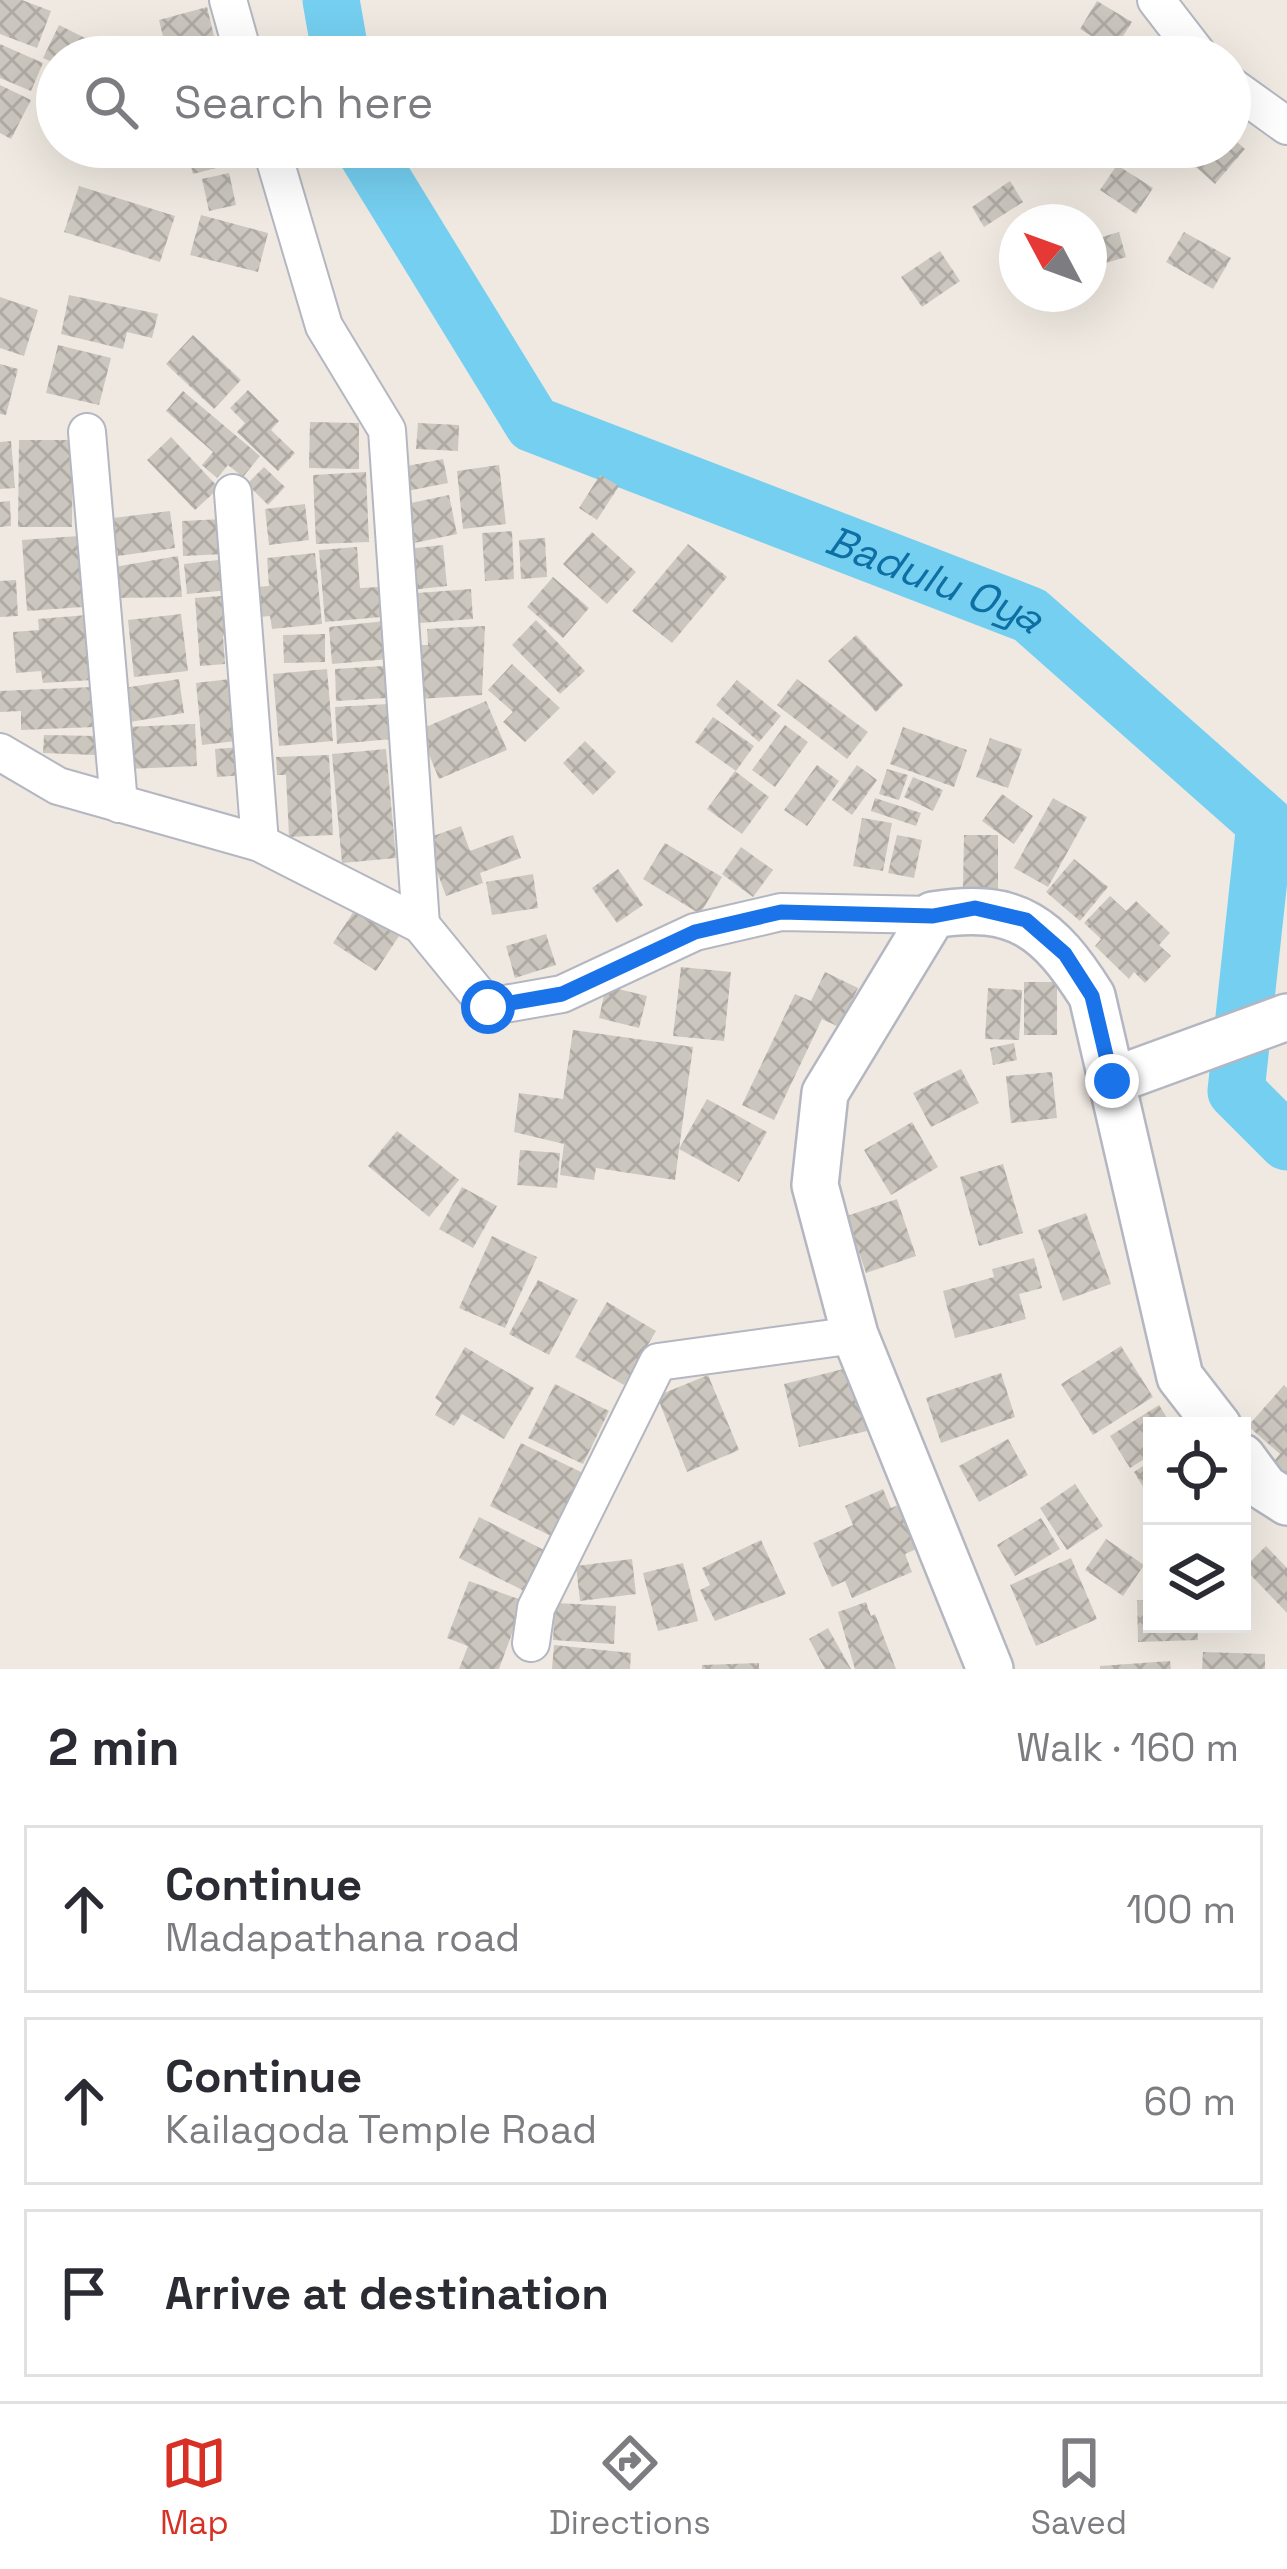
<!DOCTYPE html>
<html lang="en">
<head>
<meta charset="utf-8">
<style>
  body { margin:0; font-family:"Space Grotesk",sans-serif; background:#f2f2f3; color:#2b2b33 }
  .controls { position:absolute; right:36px; bottom:36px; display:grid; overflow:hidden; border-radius:0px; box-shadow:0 12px 48px #0002 }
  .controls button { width:108px; height:108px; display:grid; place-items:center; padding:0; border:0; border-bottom:3px solid #e1e1e2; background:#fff; color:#2b2b33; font:60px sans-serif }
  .compass { position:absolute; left:999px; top:204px; width:108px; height:108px; border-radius:50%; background:#fff; box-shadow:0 12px 48px #0002; rotate:311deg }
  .stop { position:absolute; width:36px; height:36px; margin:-27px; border:9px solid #1a73e8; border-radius:50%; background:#fff }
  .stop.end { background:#1a73e8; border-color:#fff; box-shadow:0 3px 12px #0008 }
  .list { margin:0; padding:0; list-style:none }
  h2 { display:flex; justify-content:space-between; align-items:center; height:156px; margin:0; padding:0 48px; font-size:51px }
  h2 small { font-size:39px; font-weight:400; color:#7c7c81 }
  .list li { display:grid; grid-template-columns:78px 1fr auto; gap:36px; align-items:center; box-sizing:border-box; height:168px; margin:0 24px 24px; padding:0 24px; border:3px solid #e1e1e2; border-radius:0px }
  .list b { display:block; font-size:45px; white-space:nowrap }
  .list p { margin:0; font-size:39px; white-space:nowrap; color:#7c7c81 }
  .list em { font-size:39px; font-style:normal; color:#7c7c81 }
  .icon { flex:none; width:66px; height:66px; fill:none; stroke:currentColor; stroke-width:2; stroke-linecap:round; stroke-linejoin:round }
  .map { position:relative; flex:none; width:1287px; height:1669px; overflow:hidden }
  .search { position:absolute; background:#fff; box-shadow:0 12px 48px #0002; left:36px; right:36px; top:36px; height:132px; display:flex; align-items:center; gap:30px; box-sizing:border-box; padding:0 42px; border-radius:66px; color:#7c7c81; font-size:45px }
  .sheet { height:732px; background:#fff }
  nav { display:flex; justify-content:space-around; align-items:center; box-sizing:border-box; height:168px; border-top:3px solid #e1e1e2; background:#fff; font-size:33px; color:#7c7c81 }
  nav a { display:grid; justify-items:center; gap:6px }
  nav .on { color:#d93025 }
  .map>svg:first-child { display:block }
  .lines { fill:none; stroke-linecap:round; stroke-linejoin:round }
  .river { stroke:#75cff0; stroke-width:57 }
  .building { fill:url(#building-cross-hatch) }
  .minor-casing { stroke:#b4b7c1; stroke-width:40 }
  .tertiary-casing { stroke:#b4b7c1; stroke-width:50 }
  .minor { stroke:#fff; stroke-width:36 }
  .tertiary { stroke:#fff; stroke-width:45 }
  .route { stroke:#1a73e8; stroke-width:15 }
  .labels { text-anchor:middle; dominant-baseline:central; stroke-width:10; stroke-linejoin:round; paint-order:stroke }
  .water-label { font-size:42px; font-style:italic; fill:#0d6fa3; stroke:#fff }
</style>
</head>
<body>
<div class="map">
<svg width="1287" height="1669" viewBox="0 0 1287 1669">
  <defs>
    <pattern id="building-cross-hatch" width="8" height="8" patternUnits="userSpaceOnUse" patternTransform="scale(3)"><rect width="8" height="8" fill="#cbc7bf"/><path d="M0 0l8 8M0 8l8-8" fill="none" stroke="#afaba4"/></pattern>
  </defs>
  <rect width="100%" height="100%" fill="#efe9e1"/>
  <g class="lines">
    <g class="river">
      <path d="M331,0L341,57"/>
      <path id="s1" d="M363,147L533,424L1030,615L1265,823L1236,1091L1287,1142"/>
    </g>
  </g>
  <g class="building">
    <path d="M0,0H22L51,11L37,48L0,34Z"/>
    <path d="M1097,1L1132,22L1114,50L1080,29Z"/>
    <path d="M207,7L219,57H168L159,20Z"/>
    <path d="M59,25L93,42L86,57H57V64L43,58Z"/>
    <path d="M0,44L43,63L31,91L0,78Z"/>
    <path d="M0,85L31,100L11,139L0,133Z"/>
    <path d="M1230,136L1245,149L1215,184L1195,166L1212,147H1230Z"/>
    <path d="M186,147H239L243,161L193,174Z"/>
    <path d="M1117,165L1153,188L1136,214L1100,190Z"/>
    <path d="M229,173L236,205L209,211L202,179Z"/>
    <path d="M1010,181L1023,202L984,227L972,207Z"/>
    <path d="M79,186L175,216L160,262L64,232Z"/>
    <path d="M201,215L268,233L258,272L190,255Z"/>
    <path d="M1119,232L1126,257L1089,268V241Z"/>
    <path d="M1184,232L1231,258L1213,289L1166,262Z"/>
    <path d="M940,251L960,281L922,307L901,277Z"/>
    <path d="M69,295L158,314L152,338L127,332L123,349L61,334Z"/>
    <path d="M0,297L38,310L24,356L0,348Z"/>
    <path d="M193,335L241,380L214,409L166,364Z"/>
    <path d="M58,345L111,358L99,405L46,393Z"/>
    <path d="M0,364L18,369L6,415L0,414Z"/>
    <path d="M248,390L279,421L271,430L295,453L278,471L237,432L245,423L230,408Z"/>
    <path d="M183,391L260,456L243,477L228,465L217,478L202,465L213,452L166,411Z"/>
    <path d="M310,422L359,423V469L309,468Z"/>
    <path d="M418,423L459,425L458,451L416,449Z"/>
    <path d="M171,437L219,488L195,510L147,460Z"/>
    <path d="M19,440H73L72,527H18Z"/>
    <path d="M11,441L15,488L0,489V442Z"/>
    <path d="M443,459L448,483L407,491L402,467Z"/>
    <path d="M499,465L506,524L463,529L457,471Z"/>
    <path d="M264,467L285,487L268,505L247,484Z"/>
    <path d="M366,472L369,542L316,544L313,475Z"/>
    <path d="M600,475L619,486L597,520L579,508Z"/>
    <path d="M449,495L457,534L414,543L406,504Z"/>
    <path d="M10,501L11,526L0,527V502Z"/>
    <path d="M305,504L309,540L269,545L265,509Z"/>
    <path d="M170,511L175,548L118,556L113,518Z"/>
    <path d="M223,519L224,554L183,556L182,521Z"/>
    <path d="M512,531L514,579L485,581L482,533Z"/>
    <path d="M592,532L636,572L607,604L563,564Z"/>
    <path d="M79,536L83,607L27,611L22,540Z"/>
    <path d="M545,538L547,577L521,579L519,540Z"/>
    <path d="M688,544L727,577L672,643L632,611Z"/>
    <path d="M443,545L447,586L411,590L407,549Z"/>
    <path d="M357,547L360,588L379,587L381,617L325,622L319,550Z"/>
    <path d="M315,553L322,624L272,629L270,616L260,617L257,587L269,586L267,558Z"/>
    <path d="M178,556L182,597L117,598L114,567Z"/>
    <path d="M227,559L230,590L187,594L184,564Z"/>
    <path d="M553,577L589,608L563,638L527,607Z"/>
    <path d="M16,580L18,616L0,617V581Z"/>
    <path d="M471,589L473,619L420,623L417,593Z"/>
    <path d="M234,595L237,635L223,636L225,664L200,666L195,598Z"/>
    <path d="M181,614L188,671L134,677L128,620Z"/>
    <path d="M87,615L92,680L43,683L41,671L16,673L13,632L39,630L38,619Z"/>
    <path d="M536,620L585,671L560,694L512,645Z"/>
    <path d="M385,621L389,659L332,664L329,627Z"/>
    <path d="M485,626L482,695L418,699L415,645H428L427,629Z"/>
    <path d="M325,634V662L284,663L283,635Z"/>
    <path d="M856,635L903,685L876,712L828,661Z"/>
    <path d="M512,664L560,708L525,742L503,722L513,712L488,690Z"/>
    <path d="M384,666L386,698L336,701L335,669Z"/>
    <path d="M327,669L333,741L279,746L273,674Z"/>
    <path d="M239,678L245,740L202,745L196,683Z"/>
    <path d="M179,679L184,713L130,722L124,688Z"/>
    <path d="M797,679L868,732L847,759L777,705Z"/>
    <path d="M737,680L781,716L759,742L716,705Z"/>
    <path d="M93,687L94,727L21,730V711L0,712V691Z"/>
    <path d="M486,701L507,750L439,779L419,730Z"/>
    <path d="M389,704L392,739L337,744L335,707Z"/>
    <path d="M713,717L754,746L736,771L695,742Z"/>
    <path d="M195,724L197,766L127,769L126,727Z"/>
    <path d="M785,725L808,742L775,787L752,770Z"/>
    <path d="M903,727L967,750L954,787L890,764Z"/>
    <path d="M44,735L97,736L96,755L43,753Z"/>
    <path d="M990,738L1022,749L1008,788L976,777Z"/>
    <path d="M585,741L616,772L593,795L563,763Z"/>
    <path d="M242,747L244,775L217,777L215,749Z"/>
    <path d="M386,749L396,858L342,863L332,754Z"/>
    <path d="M329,755L333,835L289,837L286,775H277L276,757Z"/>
    <path d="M817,765L839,781L807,826L784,810Z"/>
    <path d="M857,765L877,780L852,815L832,800Z"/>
    <path d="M887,769L908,775L899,800L879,794Z"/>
    <path d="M735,771L769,797L742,834L707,809Z"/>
    <path d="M913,777L943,790L933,811L904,797Z"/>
    <path d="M1002,794L1033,816L1014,844L982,821Z"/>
    <path d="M875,798L921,813L916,826L871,811Z"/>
    <path d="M1053,798L1087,817L1048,887L1014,868Z"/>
    <path d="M862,818L892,823L883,871L853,866Z"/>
    <path d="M461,826L470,851L513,835L521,858L480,873L483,883L446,896L425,839Z"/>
    <path d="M897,835L922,840L914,878L888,873Z"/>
    <path d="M964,835H998V889H963Z"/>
    <path d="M665,843L722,877L700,914L643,879Z"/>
    <path d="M741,847L773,870L753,897L722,874Z"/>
    <path d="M1074,859L1108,887L1080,921L1046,892Z"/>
    <path d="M618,869L643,905L617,923L592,888Z"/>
    <path d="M533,874L538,908L492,915L486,882Z"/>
    <path d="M1110,896L1126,911L1136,901L1170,933L1159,945L1171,956L1145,983L1134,972L1129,979L1095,946L1101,939L1084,923Z"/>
    <path d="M356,908L399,936L376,971L333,943Z"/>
    <path d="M546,934L556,965L515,978L506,946Z"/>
    <path d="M681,967L731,972L724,1041L673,1036Z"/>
    <path d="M825,972L858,988L839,1027L822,1019L774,1120L742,1105L795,994L811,1001Z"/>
    <rect x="1024" y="982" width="33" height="53"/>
    <path d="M606,986L647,996L639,1028L599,1018Z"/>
    <path d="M988,988L1022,990L1019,1040L985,1039Z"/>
    <path d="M573,1030L693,1047L679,1149L707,1099L767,1132L739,1182L679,1149L675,1180L596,1168L594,1180L560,1175L564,1144L514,1132L519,1093L563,1099Z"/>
    <path d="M1014,1043L1017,1060L993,1065L990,1048Z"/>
    <path d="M961,1069L979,1103L931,1127L913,1093Z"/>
    <path d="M1052,1072L1057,1118L1011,1123L1006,1076Z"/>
    <path d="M912,1122L938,1167L891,1195L864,1150Z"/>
    <path d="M397,1131L459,1180L429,1217L368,1166Z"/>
    <path d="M520,1150L560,1153L557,1188L517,1185Z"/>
    <path d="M1003,1164L1023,1233L979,1246L960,1177Z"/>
    <path d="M462,1187L497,1206L473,1248L439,1229Z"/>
    <path d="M897,1199L916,1256L866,1273L847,1216Z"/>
    <path d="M1086,1213L1111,1284L1063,1301L1038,1230Z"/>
    <path d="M492,1236L537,1257L505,1328L459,1308Z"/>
    <path d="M1034,1258L1042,1288L1019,1294L1026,1319L955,1338L943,1291L994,1277L992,1269Z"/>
    <path d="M538,1280L578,1300L549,1355L509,1334Z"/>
    <path d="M607,1302L656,1331L624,1385L575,1357Z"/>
    <path d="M1121,1346L1153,1397L1093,1435L1061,1384Z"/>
    <path d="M465,1347L534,1388L504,1439L462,1414L454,1426L435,1415L442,1403L435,1398Z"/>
    <path d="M851,1367L867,1431L799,1447L784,1384Z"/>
    <path d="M1001,1373L1015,1417L941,1443L926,1398Z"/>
    <path d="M708,1375L739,1450L687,1472L657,1396Z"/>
    <path d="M555,1384L609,1411L583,1464L528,1438Z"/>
    <path d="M1284,1385L1287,1388V1485L1268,1468L1280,1454L1248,1426Z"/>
    <path d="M1159,1405L1172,1426H1152V1454L1130,1468L1110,1436Z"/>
    <path d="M1008,1439L1028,1475L979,1502L959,1466Z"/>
    <path d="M521,1443L583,1473L551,1536L490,1506Z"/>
    <path d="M1152,1460V1501L1134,1472Z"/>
    <path d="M1075,1484L1103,1526L1067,1550L1040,1508Z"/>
    <path d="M883,1489L891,1508L901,1504L921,1547L905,1554L912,1572L852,1598L845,1581L832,1587L813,1543L853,1525L845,1506Z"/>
    <path d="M479,1517L546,1551L526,1592L459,1558Z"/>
    <path d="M1041,1518L1060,1549L1015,1576L997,1545Z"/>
    <path d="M1106,1539L1144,1565L1123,1596L1085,1570Z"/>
    <path d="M761,1540L786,1594L715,1621L700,1590L710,1585L702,1568Z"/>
    <path d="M1266,1546L1287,1568V1613L1244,1568Z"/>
    <path d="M1071,1558L1097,1619L1036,1646L1010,1585Z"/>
    <path d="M632,1559L636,1594L580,1601L576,1566Z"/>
    <path d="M683,1563L698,1621L658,1631L643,1573Z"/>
    <path d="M469,1581L524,1601L499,1669H459L468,1646L447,1638Z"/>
    <path d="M1137,1600H1152V1624H1197L1198,1640L1138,1642Z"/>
    <path d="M866,1602L871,1616L875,1614L896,1669H855L838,1612Z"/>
    <path d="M555,1603L616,1606L614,1644L553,1640Z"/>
    <path d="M828,1628L851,1669H825L809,1639Z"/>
    <path d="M554,1645L631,1653L630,1669H552Z"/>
    <path d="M1203,1652L1265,1654V1669H1202Z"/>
    <path d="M1170,1661L1171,1669H1100V1666Z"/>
    <path d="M759,1663V1669H702V1665Z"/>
  </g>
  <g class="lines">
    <defs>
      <g id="minor">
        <path d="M228,0L244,57"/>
        <path d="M1156,0L1200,57"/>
        <path d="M1230,85L1287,126"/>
        <path d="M271,147L324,326L387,430L421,925"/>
        <path d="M87,432L119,804"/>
        <path d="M233,493L260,843"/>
        <path d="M0,752L58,786L260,843L421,925L488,1007L562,994L695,932L781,912L933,915"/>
        <path d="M531,1643L536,1608L658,1362L855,1335"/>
      </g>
      <g id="tertiary">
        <path d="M1112,1081L1287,1017"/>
        <path d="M1242,1457L1265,1488L1287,1502"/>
        <path d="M990,1669L855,1335L815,1185L825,1093L933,915C1016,901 1049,928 1092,996L1180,1377L1218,1426"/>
      </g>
    </defs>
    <use href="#minor" class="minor-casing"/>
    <use href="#tertiary" class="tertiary-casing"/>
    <use href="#minor" class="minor"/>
    <use href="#tertiary" class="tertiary"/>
  </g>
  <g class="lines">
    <path class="route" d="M488,1007L562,994L695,932L781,912L933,916L975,908L1026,920L1065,954L1092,996L1112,1081"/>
  </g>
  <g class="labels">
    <g class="water-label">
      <text stroke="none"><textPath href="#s1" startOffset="756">Badulu Oya</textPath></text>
    </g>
  </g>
</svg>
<div class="controls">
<button><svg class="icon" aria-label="locate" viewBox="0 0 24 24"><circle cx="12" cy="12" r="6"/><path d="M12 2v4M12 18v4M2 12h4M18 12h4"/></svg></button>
<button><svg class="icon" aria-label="layers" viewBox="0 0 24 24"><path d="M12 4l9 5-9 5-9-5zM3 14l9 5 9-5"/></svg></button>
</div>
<svg class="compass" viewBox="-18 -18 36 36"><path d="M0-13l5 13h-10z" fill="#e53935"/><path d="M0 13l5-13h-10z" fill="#7c7c81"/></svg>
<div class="stop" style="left:488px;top:1007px"></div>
<div class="stop end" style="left:1112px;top:1081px"></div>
<div class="search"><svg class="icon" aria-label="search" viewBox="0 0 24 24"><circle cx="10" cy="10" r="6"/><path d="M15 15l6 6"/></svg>Search here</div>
</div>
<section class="sheet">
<h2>2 min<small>Walk · 160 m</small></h2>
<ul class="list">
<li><svg class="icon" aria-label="ahead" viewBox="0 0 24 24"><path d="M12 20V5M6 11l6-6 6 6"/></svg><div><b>Continue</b><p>Madapathana road</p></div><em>100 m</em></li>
<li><svg class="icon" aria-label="ahead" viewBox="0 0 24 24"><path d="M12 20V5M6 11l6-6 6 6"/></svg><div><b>Continue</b><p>Kailagoda Temple Road</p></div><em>60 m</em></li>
<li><svg class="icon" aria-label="arrive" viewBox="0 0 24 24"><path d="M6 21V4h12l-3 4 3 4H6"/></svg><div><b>Arrive at destination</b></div></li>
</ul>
</section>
<nav>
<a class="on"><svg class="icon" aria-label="map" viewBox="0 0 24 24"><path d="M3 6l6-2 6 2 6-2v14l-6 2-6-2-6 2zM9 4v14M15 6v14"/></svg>Map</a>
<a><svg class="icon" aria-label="directions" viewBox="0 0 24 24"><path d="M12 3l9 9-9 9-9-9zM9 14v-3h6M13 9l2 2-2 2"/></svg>Directions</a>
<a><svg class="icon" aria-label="saved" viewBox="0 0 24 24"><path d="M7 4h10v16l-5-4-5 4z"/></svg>Saved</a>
</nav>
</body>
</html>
